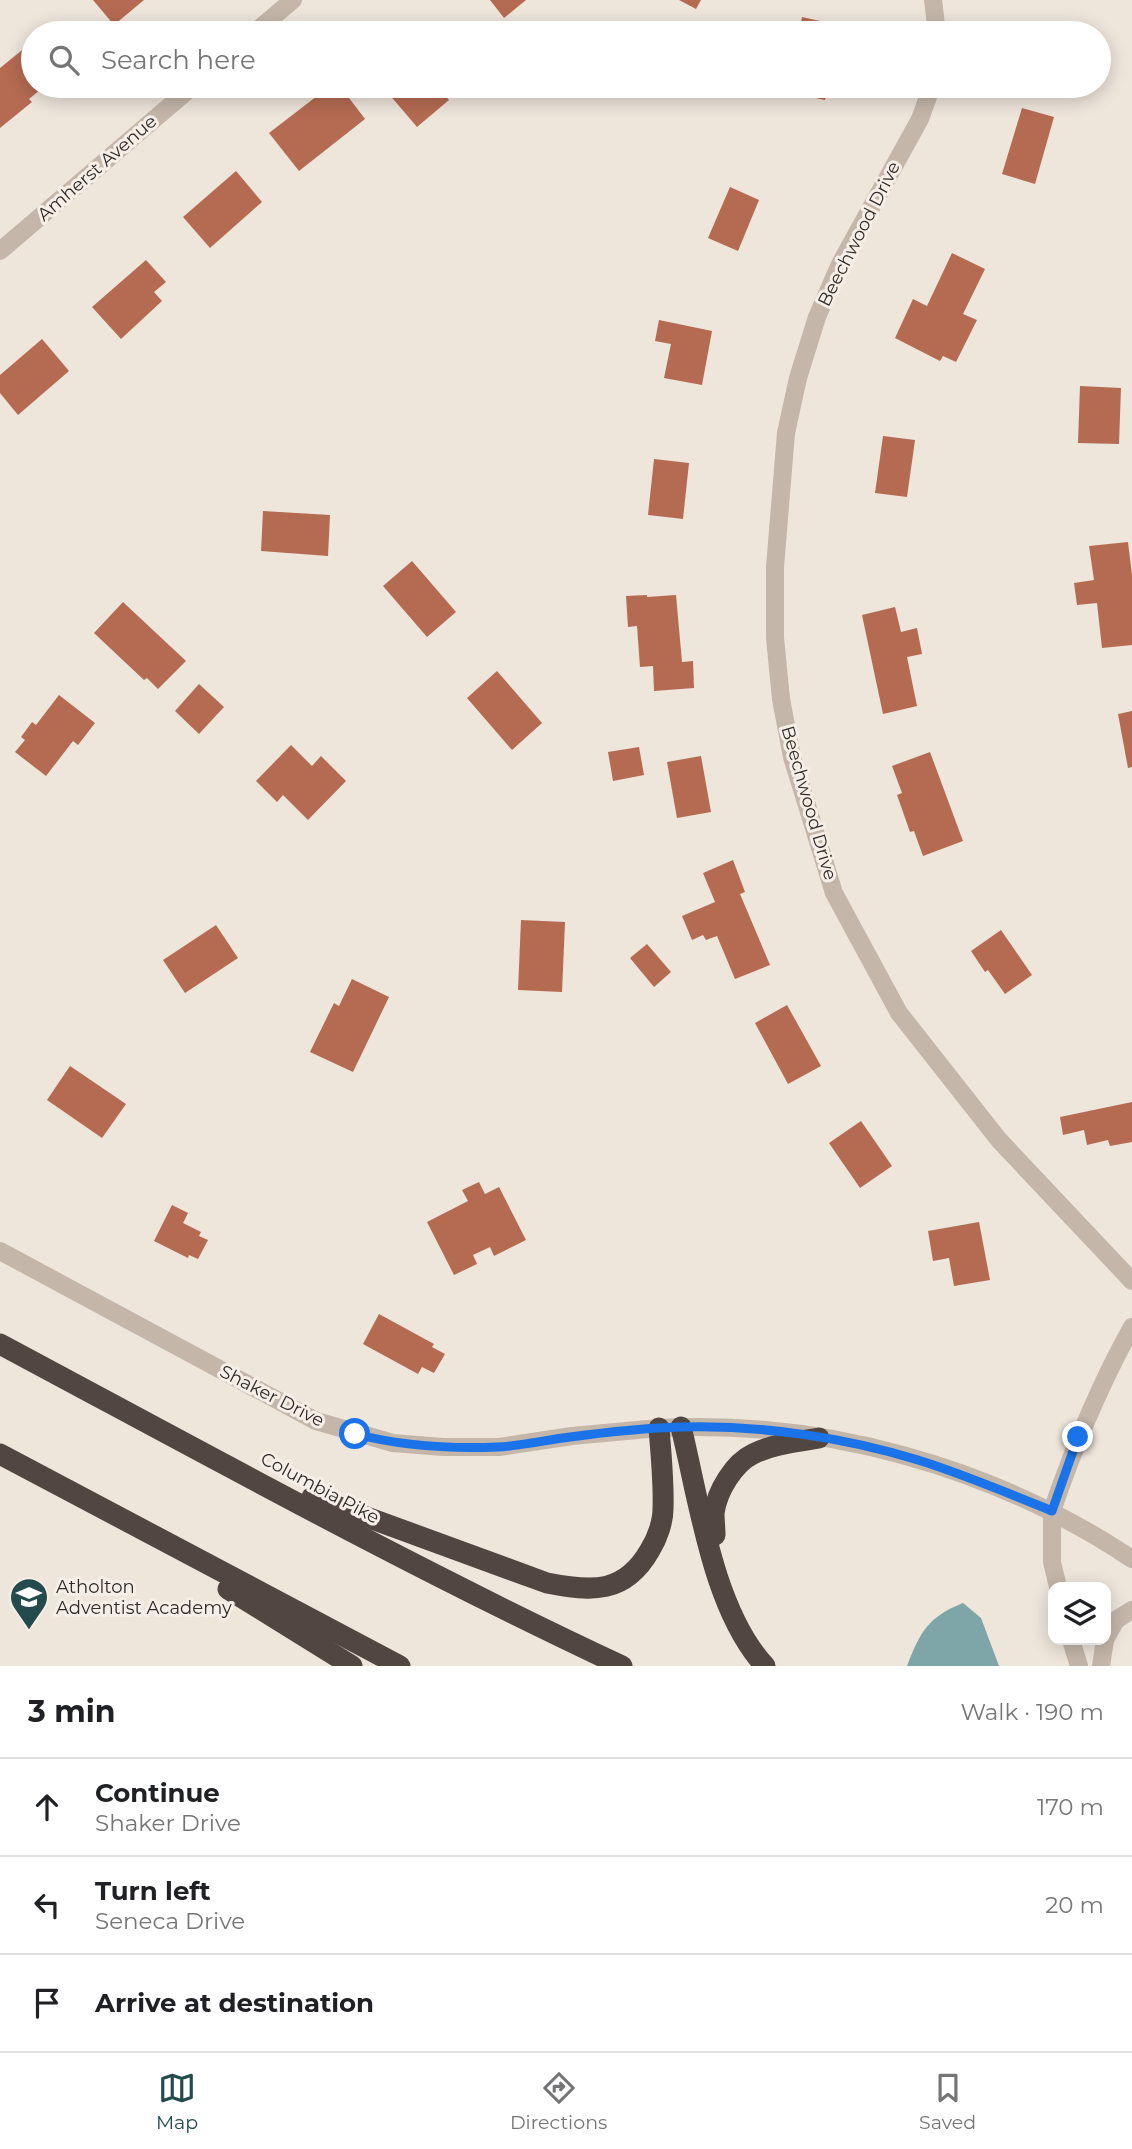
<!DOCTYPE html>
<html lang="en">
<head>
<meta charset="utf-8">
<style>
  body { margin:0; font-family:Montserrat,sans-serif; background:#f2f2f2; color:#202124 }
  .controls { position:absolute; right:21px; bottom:21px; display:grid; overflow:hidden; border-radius:14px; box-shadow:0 4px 18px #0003 }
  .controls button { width:63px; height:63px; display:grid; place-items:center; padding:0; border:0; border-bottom:2px solid #e0e0e0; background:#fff; color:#202124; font:35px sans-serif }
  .stop { position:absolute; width:21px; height:21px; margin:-16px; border:5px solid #1a73e8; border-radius:50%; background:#fff }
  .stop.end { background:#1a73e8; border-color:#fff; box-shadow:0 2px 7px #0008 }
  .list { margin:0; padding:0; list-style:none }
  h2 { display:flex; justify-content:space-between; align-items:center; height:91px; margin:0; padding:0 28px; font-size:30px }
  h2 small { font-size:23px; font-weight:400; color:#757577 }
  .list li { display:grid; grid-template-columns:46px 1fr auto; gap:21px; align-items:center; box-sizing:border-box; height:98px; padding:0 28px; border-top:2px solid #e0e0e0 }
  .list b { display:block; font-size:26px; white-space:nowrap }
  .list p { margin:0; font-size:23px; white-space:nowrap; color:#757577 }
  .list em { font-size:23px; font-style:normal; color:#757577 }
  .icon { flex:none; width:38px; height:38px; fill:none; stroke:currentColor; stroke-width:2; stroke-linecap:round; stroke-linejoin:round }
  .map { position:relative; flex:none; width:1132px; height:1666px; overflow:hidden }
  .search { position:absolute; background:#fff; box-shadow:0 4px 18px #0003; left:21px; right:21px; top:21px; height:77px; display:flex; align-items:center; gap:18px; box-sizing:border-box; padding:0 24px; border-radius:38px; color:#757577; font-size:26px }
  .sheet { height:385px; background:#fff }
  nav { display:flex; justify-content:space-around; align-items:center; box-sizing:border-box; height:98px; border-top:2px solid #e0e0e0; background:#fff; font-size:19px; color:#757577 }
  nav a { display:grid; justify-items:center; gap:4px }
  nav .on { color:#234b4e }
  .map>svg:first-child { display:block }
  .water { fill:#7ea5a7 }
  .building { fill:#b56b52 }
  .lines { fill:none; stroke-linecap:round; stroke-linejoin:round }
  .minor { stroke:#c4b6a9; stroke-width:18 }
  .tertiary { stroke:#c4b6a9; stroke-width:18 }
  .motorway { stroke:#524640; stroke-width:21 }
  .route { stroke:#1a73e8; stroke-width:9 }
  .labels { text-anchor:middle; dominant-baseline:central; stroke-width:6; stroke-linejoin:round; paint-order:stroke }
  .street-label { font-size:18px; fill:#322b28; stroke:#f6efe7 }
  .poi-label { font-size:18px; fill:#322b28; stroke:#f6efe7; text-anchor:start }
</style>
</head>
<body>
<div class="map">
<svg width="1132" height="1666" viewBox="0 0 1132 1666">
  <rect width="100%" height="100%" fill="#eee5db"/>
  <path class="water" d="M963,1603L981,1618L999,1666H907C920,1632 928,1617 963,1603Z"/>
  <g class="building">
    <path d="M93,0H144L114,25Z"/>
    <path d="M490,0H526L504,18Z"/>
    <path d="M679,0H701L696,9Z"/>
    <path d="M802,17L829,23L827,33H799Z"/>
    <path d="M32,42L33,86H45L29,99L32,102L0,128V68Z"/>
    <path d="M330,86H340L365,119L299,171L269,133Z"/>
    <path d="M382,86H451L443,92L449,100L417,127Z"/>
    <path d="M788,86H828L825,100L787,92Z"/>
    <path d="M1022,108L1054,117L1035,184L1002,174Z"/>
    <path d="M236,171L262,202L210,248L183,217Z"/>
    <path d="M730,187L759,200L738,251L708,238Z"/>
    <path d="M952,253L985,269L963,314L977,320L956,362L943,356L940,361L895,338L913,299L927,306Z"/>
    <path d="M146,260L166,282L154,292L162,301L121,339L92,307Z"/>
    <path d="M659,320L712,331L702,385L664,378L671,344L655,341Z"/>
    <path d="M42,339L69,371L18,415L0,393V375Z"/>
    <path d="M1080,386L1121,388L1119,444L1078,443Z"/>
    <path d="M883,436L915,440L907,497L875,493Z"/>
    <path d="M654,459L689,463L683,519L648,515Z"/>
    <path d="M263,511L330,515L328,556L261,551Z"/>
    <path d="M1128,542L1132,575V645L1102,648L1097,603L1077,605L1074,583L1094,580L1089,546Z"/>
    <path d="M412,561L456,612L427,637L383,586Z"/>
    <path d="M647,595V597L676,595L682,662L693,661L694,688L654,691L653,666L640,667L637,626L628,627L626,596Z"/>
    <path d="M123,602L186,661L158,689L147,678L144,680L94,633Z"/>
    <path d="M895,607L901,632L917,628L922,654L907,657L917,706L883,714L862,615Z"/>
    <path d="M497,671L542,723L512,750L467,698Z"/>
    <path d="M199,684L224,707L199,734L175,711Z"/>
    <path d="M59,695L95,723L78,745L73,741L46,776L15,752L25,740L21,737L32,722L36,725Z"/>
    <path d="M1132,711V767L1128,768L1118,714Z"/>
    <path d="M291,745L312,766L321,756L346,781L308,820L283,795L277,802L256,781Z"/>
    <path d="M639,747L644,775L613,781L608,752Z"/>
    <path d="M930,752L963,841L923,856L914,831L910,832L897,795L902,793L892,766Z"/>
    <path d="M701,756L711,812L677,818L667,762Z"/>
    <path d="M733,860L745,892L740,894L770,965L735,979L717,936L706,940L703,935L692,940L682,916L715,902L703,873Z"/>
    <path d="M521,920L565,922L562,992L518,990Z"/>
    <path d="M216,925L238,958L185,993L163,960Z"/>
    <path d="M1001,930L1032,975L1005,994L988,970L985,972L971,951Z"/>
    <path d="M647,944L671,972L654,987L630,958Z"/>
    <path d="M352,979L389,997L353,1072L310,1052L334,1003L339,1006Z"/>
    <path d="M787,1005L821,1066L788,1084L755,1023Z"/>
    <path d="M70,1066L126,1104L102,1138L47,1100Z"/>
    <path d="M1132,1102V1142L1110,1146L1108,1140L1087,1145L1084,1130L1063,1135L1060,1117Z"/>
    <path d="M861,1121L892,1166L860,1188L829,1143Z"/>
    <path d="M479,1182L485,1194L499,1187L526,1240L494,1256L490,1247L473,1255L477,1264L454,1275L427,1222L468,1201L462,1190Z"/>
    <path d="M172,1205L188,1213L183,1223L201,1232L199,1236L208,1240L198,1259L189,1255L188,1258L154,1241Z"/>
    <path d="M979,1222L990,1280L954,1286L949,1258L933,1261L928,1231Z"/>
    <path d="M379,1314L434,1344L432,1347L445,1354L434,1373L422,1367L418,1374L363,1344Z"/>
  </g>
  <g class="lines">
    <g class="minor">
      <path d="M933,0L937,33"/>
      <path d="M254,33L293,0"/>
      <path d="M932,86L920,119L840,264L817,317L798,378L786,433L775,567V638L781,699L792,757L834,893L899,1013L999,1140L1132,1281"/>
      <path d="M0,251L193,86"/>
      <path d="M0,1251L316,1421L393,1443L443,1447H499L572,1436L659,1428"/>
      <path d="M1052,1511C1074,1447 1099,1386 1132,1327"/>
    </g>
    <g class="tertiary">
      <path d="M659,1428C823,1419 996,1468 1132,1559"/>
      <path d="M1052,1511V1562L1058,1587"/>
      <path d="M1106,1638L1116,1620L1132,1610"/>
      <path d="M1071,1640L1079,1666"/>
      <path d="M1101,1666L1105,1640"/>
    </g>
    <g class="motorway">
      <path d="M0,1344C206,1454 410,1567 622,1666"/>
      <path d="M681,1427C699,1500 713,1610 765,1666"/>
      <path d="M0,1454L400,1666"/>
      <path d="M312,1497L547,1583C592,1592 625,1594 650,1550C657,1539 663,1522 663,1509C664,1482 661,1455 659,1428"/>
      <path d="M715,1535C715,1528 714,1520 714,1513C717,1491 734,1463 753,1454C773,1444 797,1442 819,1438"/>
      <path d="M228,1589L352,1666"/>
    </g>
  </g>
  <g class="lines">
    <path class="route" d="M355,1434C402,1446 448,1449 497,1447C521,1446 546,1440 570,1437C607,1432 645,1428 682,1427C760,1425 843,1437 918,1460C963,1474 1008,1493 1052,1511L1078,1437"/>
  </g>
  <defs>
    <symbol id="school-pin" viewBox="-11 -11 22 30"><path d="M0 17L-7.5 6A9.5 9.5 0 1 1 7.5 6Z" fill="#234b4e" stroke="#f6efe7"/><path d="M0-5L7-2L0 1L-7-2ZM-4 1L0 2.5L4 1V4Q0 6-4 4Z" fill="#fff"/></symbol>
  </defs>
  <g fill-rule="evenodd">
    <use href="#school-pin" x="7" y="1575" width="44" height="60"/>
  </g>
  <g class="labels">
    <g class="street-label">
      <text transform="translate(97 168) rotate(-41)">Amherst Avenue</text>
      <text transform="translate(859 234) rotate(-63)">Beechwood Drive</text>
      <text transform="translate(809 803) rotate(74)">Beechwood Drive</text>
      <text transform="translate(272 1396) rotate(27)">Shaker Drive</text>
      <text transform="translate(320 1488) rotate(28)">Columbia Pike</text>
    </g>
    <g class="poi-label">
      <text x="56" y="1587">Atholton<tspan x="56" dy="21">Adventist Academy</tspan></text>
    </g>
  </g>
</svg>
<div class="controls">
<button><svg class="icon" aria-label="layers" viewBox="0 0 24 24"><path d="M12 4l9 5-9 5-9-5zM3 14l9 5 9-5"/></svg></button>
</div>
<div class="stop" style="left:355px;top:1434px"></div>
<div class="stop end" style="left:1078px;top:1437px"></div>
<div class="search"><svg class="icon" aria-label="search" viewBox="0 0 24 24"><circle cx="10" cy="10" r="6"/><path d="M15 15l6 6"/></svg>Search here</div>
</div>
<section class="sheet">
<h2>3 min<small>Walk · 190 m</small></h2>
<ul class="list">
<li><svg class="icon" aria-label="ahead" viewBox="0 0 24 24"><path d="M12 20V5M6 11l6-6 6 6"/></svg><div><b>Continue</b><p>Shaker Drive</p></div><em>170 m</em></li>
<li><svg class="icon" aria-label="left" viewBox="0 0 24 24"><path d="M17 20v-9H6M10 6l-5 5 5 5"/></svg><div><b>Turn left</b><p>Seneca Drive</p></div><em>20 m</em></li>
<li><svg class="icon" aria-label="arrive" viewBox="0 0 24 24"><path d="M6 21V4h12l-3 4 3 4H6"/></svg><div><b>Arrive at destination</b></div></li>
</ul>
</section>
<nav>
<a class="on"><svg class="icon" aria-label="map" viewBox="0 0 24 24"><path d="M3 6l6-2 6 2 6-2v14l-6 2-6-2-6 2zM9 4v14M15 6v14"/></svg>Map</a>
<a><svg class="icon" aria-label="directions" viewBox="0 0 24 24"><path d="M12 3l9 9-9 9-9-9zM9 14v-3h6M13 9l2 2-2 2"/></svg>Directions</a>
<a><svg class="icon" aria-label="saved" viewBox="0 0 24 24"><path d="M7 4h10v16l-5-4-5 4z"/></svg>Saved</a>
</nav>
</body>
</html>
